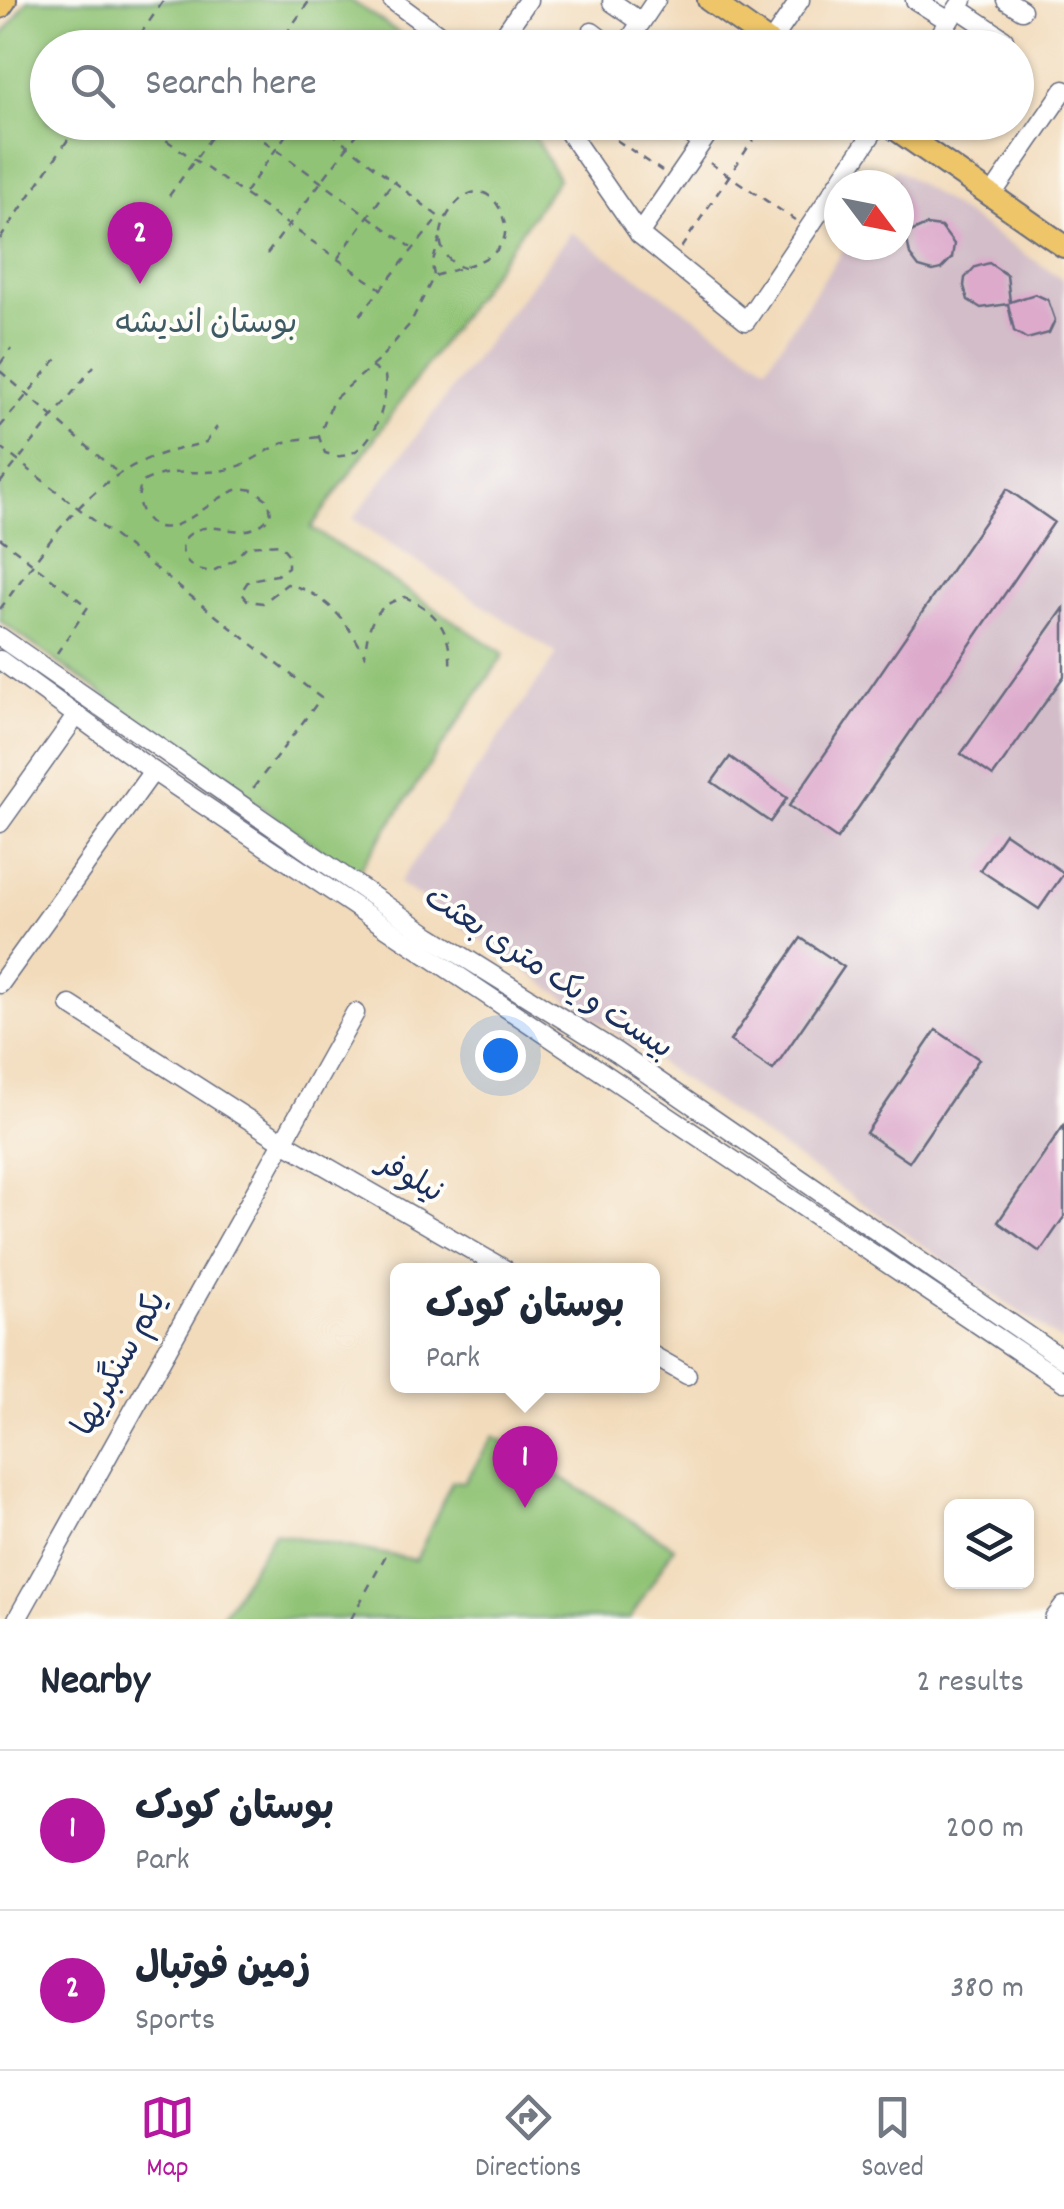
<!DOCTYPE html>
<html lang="en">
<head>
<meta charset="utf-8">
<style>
  body { margin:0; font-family:Dekko,"Playpen Sans Arabic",sans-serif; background:#f6f6f7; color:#1f2937 }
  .controls { position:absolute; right:30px; bottom:30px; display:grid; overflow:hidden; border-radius:15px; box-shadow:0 2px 8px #0004 }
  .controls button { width:90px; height:90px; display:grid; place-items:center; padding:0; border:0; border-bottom:2px solid #e0e1e3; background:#fff; color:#1f2937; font:50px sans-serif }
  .compass { position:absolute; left:824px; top:170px; width:90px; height:90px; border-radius:50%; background:#fff; box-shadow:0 2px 8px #0004; rotate:122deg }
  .you { position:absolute; left:500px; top:1055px; width:35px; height:35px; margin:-25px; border:8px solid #fff; border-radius:50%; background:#1a73e8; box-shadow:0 0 0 15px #1a73e833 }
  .badge { display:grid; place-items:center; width:65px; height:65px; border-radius:50%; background:#b5179e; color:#fff; font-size:32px; font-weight:700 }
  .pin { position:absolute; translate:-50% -82px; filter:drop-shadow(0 2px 5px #0008) }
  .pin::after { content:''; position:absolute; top:52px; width:35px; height:30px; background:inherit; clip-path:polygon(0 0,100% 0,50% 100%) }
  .popup { position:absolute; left:390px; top:1263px; width:270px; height:130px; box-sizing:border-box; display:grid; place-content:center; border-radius:15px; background:#fff; filter:drop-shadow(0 2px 8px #0005); font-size:32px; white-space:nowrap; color:#747a83 }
  .popup b { font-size:38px; color:#1f2937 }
  .popup::after { content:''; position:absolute; left:50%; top:100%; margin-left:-20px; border:20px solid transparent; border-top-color:#fff }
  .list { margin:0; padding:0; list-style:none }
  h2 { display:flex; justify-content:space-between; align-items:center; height:130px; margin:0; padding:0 40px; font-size:42px }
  h2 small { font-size:32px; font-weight:400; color:#747a83 }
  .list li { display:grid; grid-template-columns:65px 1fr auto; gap:30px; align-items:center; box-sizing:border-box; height:160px; padding:0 40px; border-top:2px solid #e0e1e3 }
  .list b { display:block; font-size:38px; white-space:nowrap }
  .list p { margin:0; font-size:32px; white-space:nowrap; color:#747a83 }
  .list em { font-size:32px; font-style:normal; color:#747a83 }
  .icon { flex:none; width:55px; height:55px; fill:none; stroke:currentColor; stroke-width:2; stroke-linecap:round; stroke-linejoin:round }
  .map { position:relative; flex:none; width:1064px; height:1619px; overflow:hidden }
  .search { position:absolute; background:#fff; box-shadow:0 2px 8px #0004; left:30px; right:30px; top:30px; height:110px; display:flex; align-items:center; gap:25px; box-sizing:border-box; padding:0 35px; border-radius:55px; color:#747a83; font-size:38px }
  .sheet { height:450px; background:#fff }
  nav { display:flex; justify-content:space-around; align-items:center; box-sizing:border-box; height:140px; border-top:2px solid #e0e1e3; background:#fff; font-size:28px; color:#747a83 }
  nav a { display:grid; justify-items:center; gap:5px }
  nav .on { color:#b5179e }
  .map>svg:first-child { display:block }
  .industrial { fill:#d2bdc8 }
  .green { fill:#90c374; stroke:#567969; stroke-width:2.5 }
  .building { fill:#dac }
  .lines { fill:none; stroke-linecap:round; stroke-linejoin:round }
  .minor-casing { stroke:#666b7f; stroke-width:21 }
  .major-casing { stroke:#666b7f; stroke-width:26 }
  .path { stroke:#666b7f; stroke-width:2.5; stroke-dasharray:8 8; stroke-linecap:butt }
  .minor { stroke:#fff; stroke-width:18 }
  .major { stroke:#eec569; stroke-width:22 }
  .labels { text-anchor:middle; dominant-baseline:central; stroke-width:8; stroke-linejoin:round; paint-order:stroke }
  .park-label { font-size:32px; fill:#3e5b65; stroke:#fdfcf7 }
  .street-label { font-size:32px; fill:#1b2f5e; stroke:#fdfcf7 }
</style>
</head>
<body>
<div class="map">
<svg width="1064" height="1619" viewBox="0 0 1064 1619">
  <rect width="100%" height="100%" fill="#fdfcf7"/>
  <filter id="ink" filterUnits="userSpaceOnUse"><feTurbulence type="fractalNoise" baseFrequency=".01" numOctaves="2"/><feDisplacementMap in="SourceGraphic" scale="20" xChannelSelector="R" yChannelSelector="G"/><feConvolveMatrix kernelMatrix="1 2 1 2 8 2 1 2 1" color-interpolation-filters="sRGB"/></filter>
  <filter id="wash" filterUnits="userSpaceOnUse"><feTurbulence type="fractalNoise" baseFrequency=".0048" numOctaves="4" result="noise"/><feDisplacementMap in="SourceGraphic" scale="40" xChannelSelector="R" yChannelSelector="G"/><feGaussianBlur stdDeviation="2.25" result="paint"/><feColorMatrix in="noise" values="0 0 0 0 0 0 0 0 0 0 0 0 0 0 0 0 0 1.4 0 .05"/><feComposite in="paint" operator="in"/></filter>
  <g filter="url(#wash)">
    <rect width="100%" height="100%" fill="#f2dbbb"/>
    <path class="industrial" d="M895,168L1064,280V1343L399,883L557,654L353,519L571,232L767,366L846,245H899V185H884Z"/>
    <g class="green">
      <path d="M28,0H350L420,47L48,48V122H517L535,137L558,179L311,528L504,654L356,875L0,621V39Z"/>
      <path d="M494,1436L674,1547L630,1619H220L274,1533L416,1560L452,1481L465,1482Z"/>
    </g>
    <g id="blocks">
      <g class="building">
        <path d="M899,184L910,211L911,226L899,235Z"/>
        <path d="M926,225L941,227L954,244L952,258L941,269L933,271L919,267L910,255L906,234Z"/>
        <path d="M989,263L1007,275L1010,302L1035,294L1048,300L1055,320L1049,333L1027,339L1014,331L1008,304L981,308L968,300L964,286L965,278L975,267Z"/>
        <path d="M1007,489L1054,522L837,839L789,806Z"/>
        <path d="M1064,608V676L993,776L961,754Z"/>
        <path d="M730,757L787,798L770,822L712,782Z"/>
        <path d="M1005,833L1064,873L1039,909L980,870Z"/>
        <path d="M801,938L844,967L773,1070L730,1041Z"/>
        <path d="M936,1030L979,1059L909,1162L866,1133Z"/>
        <path d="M1064,1125V1217L1040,1252L998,1222Z"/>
      </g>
    </g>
  </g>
  <g filter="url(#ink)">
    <use href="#blocks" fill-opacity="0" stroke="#666b7f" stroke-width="2.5"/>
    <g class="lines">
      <defs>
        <g id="minor">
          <path d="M392,0L457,48"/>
          <path d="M915,0L949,21"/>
          <path d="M1006,0L1022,10"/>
          <path d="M612,2L641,22"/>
          <path d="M958,8L1004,39"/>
          <path d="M592,32L613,48"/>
          <path d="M495,48L528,0"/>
          <path d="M624,48L656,0"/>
          <path d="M767,48L800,0"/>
          <path d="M931,48L963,0"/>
          <path d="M556,122L567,130L639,234L746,321L880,122"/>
          <path d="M672,122L702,142"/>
          <path d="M991,196L1064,90"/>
          <path d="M639,234L716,122"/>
          <path d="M0,637L430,936L616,1052L1064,1360"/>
          <path d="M0,660L153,771L1064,1382"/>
          <path d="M0,823L77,715"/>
          <path d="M0,984L153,771"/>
          <path d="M70,1005L282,1141L506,1270"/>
          <path d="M652,1355L687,1375"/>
          <path d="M17,1619L355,1013"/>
          <path d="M1054,1619L1064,1606"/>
        </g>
        <g id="major">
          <path d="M709,0L777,48"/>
          <path d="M0,7L5,0"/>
          <path d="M886,122L1064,246"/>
        </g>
      </defs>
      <use href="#minor" class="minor-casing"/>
      <use href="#major" class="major-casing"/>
      <g class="path">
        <path d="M131,48L164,0"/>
        <path d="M199,48L208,35L223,48"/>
        <path d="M276,48L310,0"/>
        <path d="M140,122L381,289"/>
        <path d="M238,122L411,247"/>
        <path d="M318,122L439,217L356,320"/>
        <path d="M590,122L662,171"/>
        <path d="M710,163L795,220"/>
        <path d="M245,193L295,122"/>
        <path d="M169,196L222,122"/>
        <path d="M0,239L80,122"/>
        <path d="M681,248L765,122"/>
        <path d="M267,254L366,122"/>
        <path d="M338,258L392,183"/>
        <path d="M435,276C465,265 521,259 501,212C498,203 489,193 480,192C454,189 415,251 464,268"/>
        <path d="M0,364L11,349"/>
        <path d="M371,367L385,376C389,402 372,454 341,456C335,457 330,454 325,453L319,437L333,400L379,360L410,324L434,276L432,264L440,238"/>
        <path d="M0,371L118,473"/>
        <path d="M0,427L61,354"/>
        <path d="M319,437C306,439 293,438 281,444C261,453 247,466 225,470C194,476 170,466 141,483C138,495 137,502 143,514C167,554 212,493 241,489C252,487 260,494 269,501L271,515C241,552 209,507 182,542L183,557L194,568L211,572L234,560L247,546L280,544L288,554V567L277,575L249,580L241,592L248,601L263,603L287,584C326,593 347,621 365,656C367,626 374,605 405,597C439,612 452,634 450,670"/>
        <path d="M0,447L321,698L251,791"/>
        <path d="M0,483L94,366"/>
        <path d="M0,538L88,607L57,653"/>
        <path d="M0,609C40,556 76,493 139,463C160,452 183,449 206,442L217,427"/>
        <path d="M351,1619L386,1555"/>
      </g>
      <use href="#minor" class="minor"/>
      <use href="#major" class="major"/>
    </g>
  </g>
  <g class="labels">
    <g class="park-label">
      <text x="206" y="326">بوستان اندیشه</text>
    </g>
    <g class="street-label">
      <text transform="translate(547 975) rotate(33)">بیست و یک متری بعثت</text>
      <text transform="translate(409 1180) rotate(30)">نیلوفر</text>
      <text transform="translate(122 1365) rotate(-61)">یکم سنگبریها</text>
    </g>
  </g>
</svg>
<div class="controls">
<button><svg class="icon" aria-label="layers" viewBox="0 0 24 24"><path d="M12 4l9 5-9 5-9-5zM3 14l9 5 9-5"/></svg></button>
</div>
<svg class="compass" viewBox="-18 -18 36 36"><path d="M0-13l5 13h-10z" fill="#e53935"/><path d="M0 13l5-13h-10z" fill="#747a83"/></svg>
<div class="you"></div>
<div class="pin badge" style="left:525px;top:1508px">1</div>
<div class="popup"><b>بوستان کودک</b>Park</div>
<div class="pin badge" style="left:140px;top:284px">2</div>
<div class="search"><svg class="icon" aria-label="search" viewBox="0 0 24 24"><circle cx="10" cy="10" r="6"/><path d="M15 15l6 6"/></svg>Search here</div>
</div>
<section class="sheet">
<h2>Nearby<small>2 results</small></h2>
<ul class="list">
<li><span class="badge">1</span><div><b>بوستان کودک</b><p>Park</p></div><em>200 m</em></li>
<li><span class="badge">2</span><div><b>زمین فوتبال</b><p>Sports</p></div><em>380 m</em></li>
</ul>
</section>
<nav>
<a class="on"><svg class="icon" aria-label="map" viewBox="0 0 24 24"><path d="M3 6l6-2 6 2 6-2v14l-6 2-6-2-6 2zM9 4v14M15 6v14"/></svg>Map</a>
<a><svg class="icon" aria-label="directions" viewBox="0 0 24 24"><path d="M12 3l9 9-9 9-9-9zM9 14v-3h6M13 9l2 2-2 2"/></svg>Directions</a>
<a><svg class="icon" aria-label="saved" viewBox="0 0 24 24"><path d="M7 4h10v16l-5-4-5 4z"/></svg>Saved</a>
</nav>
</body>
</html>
